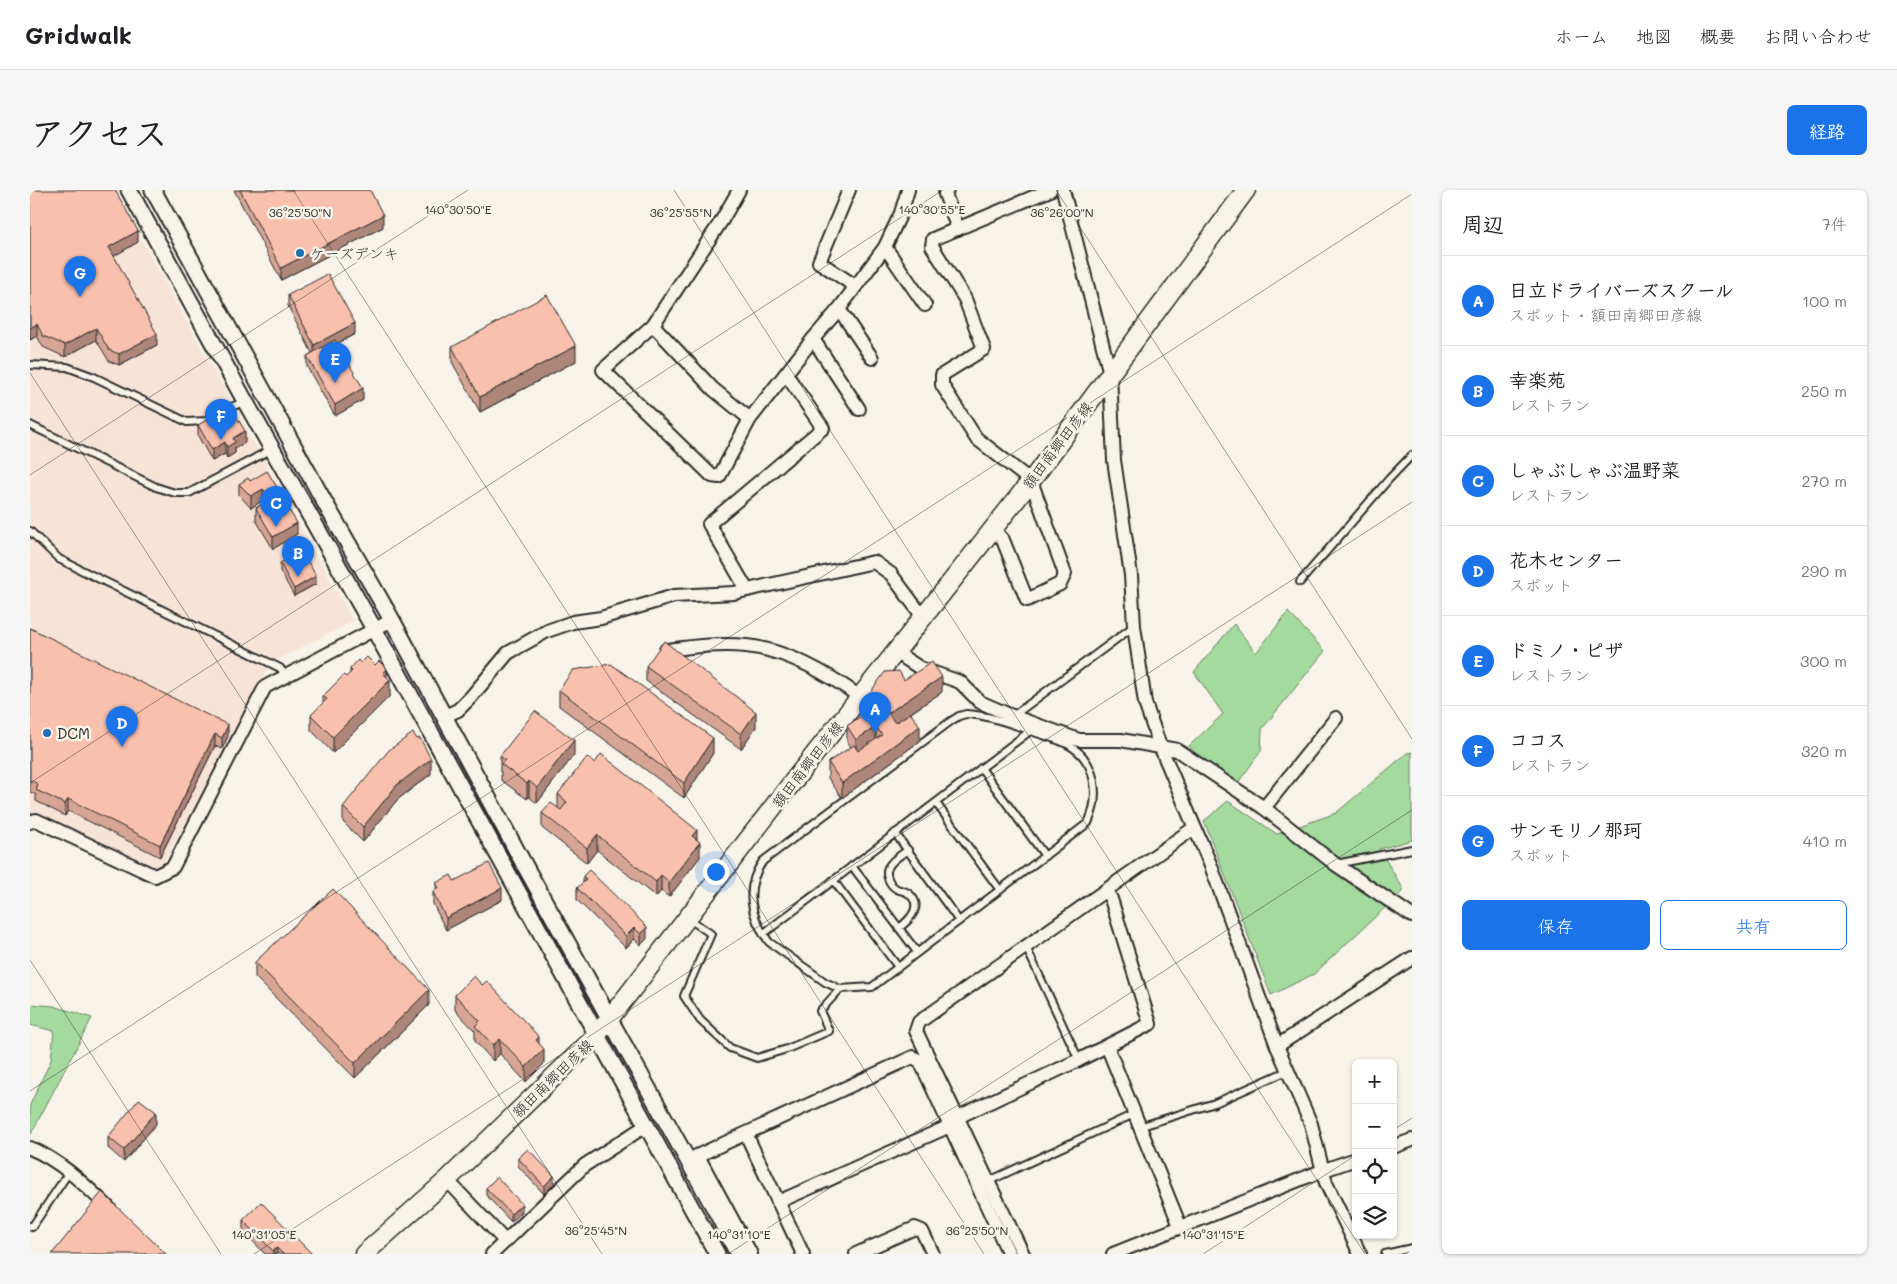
<!DOCTYPE html>
<html lang="ja">
<head>
<meta charset="utf-8">
<style>
  body { margin:0; font-family:Mali,"Klee One",sans-serif; background:#f6f6f6; color:#202124 }
  .controls { position:absolute; right:15px; bottom:15px; display:grid; overflow:hidden; border-radius:8px; box-shadow:0 1px 4px #0004 }
  .controls button { width:45px; height:45px; display:grid; place-items:center; padding:0; border:0; border-bottom:1px solid #e0e0e0; background:#fff; color:#202124; font:25px sans-serif }
  .you { position:absolute; left:685px; top:681px; width:18px; height:18px; margin:-12px; border:4px solid #fff; border-radius:50%; background:#1a73e8; box-shadow:0 0 0 8px #1a73e833 }
  .badge { display:grid; place-items:center; width:32px; height:32px; border-radius:50%; background:#1a73e8; color:#fff; font-size:16px; font-weight:700 }
  .pin { position:absolute; translate:-50% -41px; filter:drop-shadow(0 1px 2px #0008) }
  .pin::after { content:''; position:absolute; top:26px; width:18px; height:15px; background:inherit; clip-path:polygon(0 0,100% 0,50% 100%) }
  .list { margin:0; padding:0; list-style:none }
  h2 { display:flex; justify-content:space-between; align-items:center; height:65px; margin:0; padding:0 20px; font-size:21px }
  h2 small { font-size:16px; font-weight:400; color:#757577 }
  .list li { display:grid; grid-template-columns:32px 1fr auto; gap:15px; align-items:center; box-sizing:border-box; height:90px; padding:0 20px; border-top:1px solid #e0e0e0 }
  .list b { display:block; font-size:19px; white-space:nowrap }
  .list p { margin:0; font-size:16px; white-space:nowrap; color:#757577 }
  .list em { font-size:16px; font-style:normal; color:#757577 }
  .actions { display:flex; gap:10px; padding:15px 20px }
  .actions a { flex:1; padding:11px 0; border:1px solid #1a73e8; border-radius:8px; text-align:center; font-size:18px; color:#1a73e8 }
  .actions .main { background:#1a73e8; color:#fff }
  .icon { flex:none; width:28px; height:28px; fill:none; stroke:currentColor; stroke-width:2; stroke-linecap:round; stroke-linejoin:round }
  .map { position:relative; flex:none; width:1382px; height:1064px; overflow:hidden; border-radius:8px }
  header { display:flex; align-items:center; gap:30px; box-sizing:border-box; height:70px; padding:0 25px; background:#fff; border-bottom:1px solid #e0e0e0 }
  header strong { font-size:24px }
  nav { display:flex; gap:28px; margin-inline-start:auto; font-size:18px }
  .intro { display:flex; align-items:center; justify-content:space-between; box-sizing:border-box; height:120px; padding:0 30px }
  h1 { margin:0; font-size:35px }
  .button { padding:12px 22px; border-radius:8px; background:#1a73e8; color:#fff; font-size:18px; font-weight:700 }
  main { display:flex; gap:30px; padding:0 30px }
  aside { flex:1; background:#fff; border-radius:8px; box-shadow:0 1px 4px #0004 }
  .map>svg:first-child { display:block }
  .built { fill:#f8e4d7 }
  .green { fill:#a4da9d; stroke:#688264 }
  .lines { fill:none; stroke-linecap:round; stroke-linejoin:round }
  .service-casing { stroke:#2b2b2b; stroke-width:10 }
  .minor-casing { stroke:#2b2b2b; stroke-width:16 }
  .tertiary-casing { stroke:#2b2b2b; stroke-width:19 }
  .secondary-casing { stroke:#2b2b2b; stroke-width:21 }
  .service { stroke:#f7f3e8; stroke-width:6 }
  .minor { stroke:#f7f3e8; stroke-width:12 }
  .tertiary { stroke:#f7f3e8; stroke-width:15 }
  .secondary { stroke:#f7f3e8; stroke-width:18 }
  .wall { fill:#d6a596; stroke:#2b2b2b }
  .shaded-wall { fill:#ae867a; stroke:#2b2b2b }
  .building { fill:#f9c0ae; stroke:#2b2b2b }
  .ticks { fill:none; stroke:#2b2b2b; stroke-width:1; stroke-opacity:0.45 }
  .poi-dot { fill:#1f6fb2; stroke:#f7f3e8; stroke-width:2 }
  .labels { text-anchor:middle; dominant-baseline:central; stroke-width:5; stroke-linejoin:round; paint-order:stroke }
  .poi-label { font-size:15px; fill:#2b2b2b; stroke:#f7f3e8; text-anchor:start }
  .street-label { font-size:15px; fill:#2b2b2b; stroke:#f7f3e8 }
  .ticks-label { font-size:12px; text-anchor:middle; fill:#2b2b2b; stroke:#f7f3e8; stroke-width:5; stroke-linejoin:round; paint-order:stroke }
</style>
</head>
<body>
<header>
<strong>Gridwalk</strong>
<nav><a>ホーム</a><a>地図</a><a>概要</a><a>お問い合わせ</a></nav>
</header>
<div class="intro"><h1>アクセス</h1><a class="button">経路</a></div>
<main>
<div class="map">
<svg width="1382" height="1064" viewBox="0 0 1382 1064">
  <rect width="100%" height="100%" fill="#f7f3e8"/>
  <filter id="ink" filterUnits="userSpaceOnUse"><feTurbulence type="fractalNoise" baseFrequency=".02" numOctaves="2"/><feDisplacementMap in="SourceGraphic" scale="10" xChannelSelector="R" yChannelSelector="G"/><feConvolveMatrix kernelMatrix="1 2 1 2 8 2 1 2 1" color-interpolation-filters="sRGB"/></filter>
  <g filter="url(#ink)">
    <path class="built" d="M0,0H84L323,431L241,473L131,680L0,621Z"/>
    <g class="green">
      <path d="M1258,422L1295,461L1232,539L1231,561L1207,594L1171,570L1159,556L1193,524L1164,482L1204,434L1226,463Z"/>
      <path d="M1382,562V650L1349,659L1374,700L1284,784L1241,805L1174,631L1198,611L1247,644L1306,623L1377,563Z"/>
      <path d="M0,814L24,816L62,828L1,944L0,915L21,870L24,841L0,835Z"/>
    </g>
    <g class="lines">
      <defs>
        <g id="service">
          <path d="M0,175L37,177L64,187L157,232L175,231L182,227"/>
          <path d="M193,221L215,211"/>
          <path d="M0,235L126,297L145,303H159L242,259"/>
          <path d="M0,341L29,369L250,478L256,486"/>
          <path d="M1270,392L1359,289L1382,265"/>
          <path d="M936,524C958,525 978,533 999,540C1010,545 1033,550 1042,557C1067,573 1070,608 1058,633L842,797L810,799L795,792L739,752C720,727 714,698 733,671L921,531L929,526Z"/>
          <path d="M983,526L1104,436"/>
          <path d="M951,578L1015,666"/>
          <path d="M906,613L970,700"/>
          <path d="M865,643L929,731"/>
          <path d="M878,660C871,665 863,669 859,676C854,683 859,695 867,699C870,701 874,700 878,703C894,715 881,729 869,738L887,762"/>
          <path d="M1306,674L1382,659"/>
          <path d="M822,676L869,738"/>
          <path d="M803,690L868,777"/>
          <path d="M658,728L681,744L654,806L670,830L700,858L727,868L757,859L799,841L790,821L810,799"/>
          <path d="M733,744L1000,541"/>
          <path d="M996,757L1049,870"/>
          <path d="M1109,937L1185,913L1257,881"/>
          <path d="M959,991L1104,924"/>
          <path d="M0,1036L2,1037L39,982"/>
          <path d="M1355,1064L1382,1058"/>
        </g>
        <g id="minor">
          <path d="M709,0L692,30L623,135L573,180L682,286L689,287L720,229L783,149L809,119L855,57L871,23L878,0"/>
          <path d="M819,0L789,72L825,96"/>
          <path d="M917,0L915,4L928,39"/>
          <path d="M1033,0L1080,184L1084,270L1101,385L1104,436L1115,513L1130,556L1181,676L1247,856L1281,934L1296,993L1330,1064"/>
          <path d="M855,57L895,115"/>
          <path d="M809,119L842,168"/>
          <path d="M623,135L683,199L720,229"/>
          <path d="M783,149L829,219"/>
          <path d="M756,184L793,238L679,334L717,400L844,372L861,384L893,427"/>
          <path d="M963,339L973,350L997,410L1030,394L1035,384L1001,291L946,248L912,195V185L954,159L935,109L902,56L903,49L1020,0"/>
          <path d="M636,460C661,457 690,453 716,456C757,460 797,483 830,507"/>
          <path d="M865,462L890,478L930,492L950,512L982,526L1049,550H1091L1147,560L1234,618L1305,674L1382,726"/>
          <path d="M415,526L428,520L441,507L478,463L517,441L543,432L571,428L644,406L704,403L717,400"/>
          <path d="M1234,618L1306,528"/>
          <path d="M0,632L6,630L125,686L143,677L235,497L362,430"/>
          <path d="M1077,856L1150,1036"/>
          <path d="M1247,856L1382,768"/>
          <path d="M928,927L1049,870L1120,834L1081,709L1076,700"/>
          <path d="M716,944L773,1064"/>
          <path d="M1363,957L1382,950"/>
          <path d="M0,958C31,971 55,995 79,1018"/>
          <path d="M668,966L721,1064"/>
          <path d="M658,970L883,867L890,871L979,1064"/>
          <path d="M417,990L475,1051"/>
          <path d="M748,1012L920,936"/>
          <path d="M462,1064L555,975L617,935"/>
          <path d="M826,1064L885,1038L892,1041L903,1064"/>
          <path d="M993,1064L886,841L889,832L1164,638"/>
          <path d="M1083,1064L1294,980L1326,969"/>
        </g>
        <g id="tertiary">
          <path d="M99,0L215,211L344,439L687,1064"/>
          <path d="M123,0L295,313L362,430L495,676L687,1023L708,1064"/>
        </g>
        <path id="secondary" d="M334,1064L417,990L566,846L754,603L1001,291L1216,0"/>
      </defs>
      <use href="#service" class="service-casing"/>
      <use href="#minor" class="minor-casing"/>
      <use href="#tertiary" class="tertiary-casing"/>
      <use href="#secondary" class="secondary-casing"/>
      <use href="#service" class="service"/>
      <use href="#minor" class="minor"/>
      <use href="#tertiary" class="tertiary"/>
      <use href="#secondary" class="secondary"/>
    </g>
    <g class="wall">
      <path d="M0,0L108,52L84,66L127,155L89,175L79,171L66,150L35,167L13,157L7,146L0,150Z"/>
      <path d="M204,0H340L353,37L251,90Z"/>
      <path d="M258,105L325,144L308,153L333,210L305,226L277,177V166L282,163L258,116Z"/>
      <path d="M422,157L546,171L450,222L422,172Z"/>
      <path d="M168,235L215,253L205,258V263L197,268L195,264L182,271L168,246Z"/>
      <path d="M220,291L248,304L267,344L243,359L226,330V318L235,313L233,310L221,318L209,305V294Z"/>
      <path d="M250,373L286,394L264,406L250,381Z"/>
      <path d="M0,438L198,546L192,559L185,556L130,667L38,621L35,626L6,611V605L0,602Z"/>
      <path d="M331,473L357,487L360,506L303,563L281,540V525L293,513V506L316,487L320,483V479Z"/>
      <path d="M616,476L726,537L711,559L616,491Z"/>
      <path d="M874,490L912,502L881,523L890,551L812,608L798,588V572L821,557L817,551V536L836,523V508Z"/>
      <path d="M529,500L683,563L654,608L529,516Z"/>
      <path d="M544,565L507,613L499,607L497,609L471,590V582H470V566Z"/>
      <path d="M401,584L367,610L333,652L313,632V617Z"/>
      <path d="M528,604L667,650L670,667L639,707L631,701L626,707L567,660L557,673L512,638V623L528,618Z"/>
      <path d="M553,686L617,749L611,755L604,749L596,758L547,710V698L553,693Z"/>
      <path d="M406,693L472,710L416,740L403,714V702L406,700Z"/>
      <path d="M225,772L399,815L325,888L225,787Z"/>
      <path d="M425,805L509,854L514,874L496,892L470,864L463,871L445,851V841L425,820Z"/>
      <path d="M126,934L94,972L78,958V947Z"/>
      <path d="M488,968L524,994L514,1004L488,976Z"/>
      <path d="M456,998L492,1022L481,1032L456,1005Z"/>
      <path d="M213,1030L282,1064H235L213,1041Z"/>
    </g>
    <g class="shaded-wall">
      <path d="M353,25V37L251,90V78Z"/>
      <path d="M108,41V52L79,69V57Z"/>
      <path d="M325,133V144L284,166V155Z"/>
      <path d="M7,134V146L0,150V138Z"/>
      <path d="M66,138V150L35,167V155Z"/>
      <path d="M127,144V155L89,175V164Z"/>
      <path d="M546,156V171L450,222V207Z"/>
      <path d="M333,198V210L305,226V215Z"/>
      <path d="M215,241V253L205,258V263L197,268V257L203,248Z"/>
      <path d="M195,252V264L182,271V260Z"/>
      <path d="M233,299V310L221,318V306Z"/>
      <path d="M248,299V310L238,317V306Z"/>
      <path d="M267,333V344L243,359V347Z"/>
      <path d="M286,386V394L264,406V399Z"/>
      <path d="M357,479V494L360,490V506L303,563V547L353,483Z"/>
      <path d="M912,487V502L858,538V523Z"/>
      <path d="M726,522V537L711,559V544Z"/>
      <path d="M198,535V546L192,559V548Z"/>
      <path d="M890,536V551L812,608V593Z"/>
      <path d="M846,537V552L826,565V550Z"/>
      <path d="M185,544V556L130,667V655Z"/>
      <path d="M683,548V563L654,608V593Z"/>
      <path d="M544,550V565L507,613V598Z"/>
      <path d="M401,569V584L367,610L333,652V637L367,595Z"/>
      <path d="M499,591V607L497,609V594Z"/>
      <path d="M38,609V621L35,626V614Z"/>
      <path d="M667,640V655L662,646Z"/>
      <path d="M567,645V660L557,673V658Z"/>
      <path d="M670,652V667L639,707V692Z"/>
      <path d="M631,685V701L626,707V692Z"/>
      <path d="M472,698V710L416,740V728Z"/>
      <path d="M617,737V749L611,755V744Z"/>
      <path d="M604,738V749L596,758V746Z"/>
      <path d="M399,800V815L325,888V873Z"/>
      <path d="M509,847V862L506,850Z"/>
      <path d="M470,849V864L463,871V855Z"/>
      <path d="M514,859V874L496,892V877Z"/>
      <path d="M126,922V934L94,972V960Z"/>
      <path d="M524,986V994L514,1004V996Z"/>
      <path d="M492,1014V1022L481,1032V1024Z"/>
      <path d="M247,1058V1064H243V1061Z"/>
    </g>
    <g class="building">
      <path d="M0,0H85L108,41L79,57L127,144L89,164L79,160L66,138L35,155L13,146L7,134L0,138Z"/>
      <path d="M210,0H340L353,25L251,78Z"/>
      <path d="M298,84L325,133L284,155L258,105Z"/>
      <path d="M517,105L546,156L450,207L422,157Z"/>
      <path d="M305,150L333,198L305,215L277,166Z"/>
      <path d="M200,216L215,241L203,248L205,252L197,257L195,252L182,260L168,235Z"/>
      <path d="M237,281L248,299L238,306L233,299L221,306L209,294L218,288L220,291Z"/>
      <path d="M249,304L267,333L243,347L226,318Z"/>
      <path d="M272,361L286,386L264,399L250,373Z"/>
      <path d="M0,438L198,535L192,548L185,544L130,655L38,609L35,614L6,600L8,594L0,590Z"/>
      <path d="M634,451L726,522L711,544L616,476Z"/>
      <path d="M337,467L345,475L349,471L357,479L353,483L360,490L303,547L281,525L297,509L293,506L314,485L316,487L322,481L320,479L328,470L331,473Z"/>
      <path d="M902,472L912,487L858,523L865,533L880,523L890,536L812,593L798,572L824,555L828,561L852,545L846,537L826,550L817,536L842,518L836,508L855,482L869,481L874,490Z"/>
      <path d="M581,474L683,548L654,593L529,500L543,480Z"/>
      <path d="M505,521L544,550L507,598L499,591L497,594L471,574L475,570L470,566Z"/>
      <path d="M383,543L387,549L390,548L401,569L367,595L333,637L313,617L359,560Z"/>
      <path d="M571,564L667,640L662,646L670,652L639,692L631,685L626,692L567,645L557,658L512,623L521,613L531,620L537,612L528,604L557,567L565,573Z"/>
      <path d="M459,673L472,698L416,728L403,702L409,698L406,693L421,685L424,691Z"/>
      <path d="M559,680L617,737L611,744L604,738L596,746L547,698L556,690L553,686Z"/>
      <path d="M303,699L399,800L325,873L225,772Z"/>
      <path d="M444,786L452,795L457,791L509,847L506,850L514,859L496,877L470,849L463,855L445,836L450,831L425,805Z"/>
      <path d="M109,909L126,922L94,960L78,947Z"/>
      <path d="M498,959L524,986L514,996L488,968Z"/>
      <path d="M467,987L492,1014L481,1024L456,998Z"/>
      <path d="M72,1002L136,1064H22Z"/>
      <path d="M231,1012L282,1064H253L247,1058L243,1061L213,1030Z"/>
    </g>
  </g>
  <path class="ticks" d="M263,0L954,1064M644,0L1335,1064M1026,0L1382,549M0,183L572,1064M0,285L438,0M0,593L913,0M0,770L191,1064M0,901L1382,4M1363,940L1382,928M224,1064L1382,312M698,1064L1382,620M1173,1064L1326,965"/>
  <g class="poi-dot">
    <circle cx="270" cy="63" r="5"/>
    <circle cx="17" cy="543" r="5"/>
  </g>
  <g class="labels">
    <g class="poi-label">
      <text x="280" y="63">ケーズデンキ</text>
      <text x="27" y="543">DCM</text>
    </g>
    <g class="street-label">
      <text transform="translate(1027 255) rotate(-53)">額田南郷田彦線</text>
      <text transform="translate(777 574) rotate(-52)">額田南郷田彦線</text>
      <text transform="translate(522 888) rotate(-44)">額田南郷田彦線</text>
    </g>
  </g>
  <g class="ticks-label">
    <text x="428" y="24">140°30'50"E</text>
    <text x="902" y="24">140°30'55"E</text>
    <text x="651" y="27">36°25'55"N</text>
    <text x="270" y="27">36°25'50"N</text>
    <text x="1032" y="27">36°26'00"N</text>
    <text x="566" y="1045">36°25'45"N</text>
    <text x="947" y="1045">36°25'50"N</text>
    <text x="234" y="1049">140°31'05"E</text>
    <text x="709" y="1049">140°31'10"E</text>
    <text x="1183" y="1049">140°31'15"E</text>
  </g>
</svg>
<div class="controls">
<button>+</button>
<button>−</button>
<button><svg class="icon" aria-label="locate" viewBox="0 0 24 24"><circle cx="12" cy="12" r="6"/><path d="M12 2v4M12 18v4M2 12h4M18 12h4"/></svg></button>
<button><svg class="icon" aria-label="layers" viewBox="0 0 24 24"><path d="M12 4l9 5-9 5-9-5zM3 14l9 5 9-5"/></svg></button>
</div>
<div class="you"></div>
<div class="pin badge" style="left:845px;top:543px">A</div>
<div class="pin badge" style="left:268px;top:387px">B</div>
<div class="pin badge" style="left:246px;top:337px">C</div>
<div class="pin badge" style="left:92px;top:557px">D</div>
<div class="pin badge" style="left:305px;top:193px">E</div>
<div class="pin badge" style="left:191px;top:250px">F</div>
<div class="pin badge" style="left:50px;top:107px">G</div>
</div>
<aside>
<h2>周辺<small>7件</small></h2>
<ul class="list">
<li><span class="badge">A</span><div><b>日立ドライバーズスクール</b><p>スポット · 額田南郷田彦線</p></div><em>100 m</em></li>
<li><span class="badge">B</span><div><b>幸楽苑</b><p>レストラン</p></div><em>250 m</em></li>
<li><span class="badge">C</span><div><b>しゃぶしゃぶ温野菜</b><p>レストラン</p></div><em>270 m</em></li>
<li><span class="badge">D</span><div><b>花木センター</b><p>スポット</p></div><em>290 m</em></li>
<li><span class="badge">E</span><div><b>ドミノ・ピザ</b><p>レストラン</p></div><em>300 m</em></li>
<li><span class="badge">F</span><div><b>ココス</b><p>レストラン</p></div><em>320 m</em></li>
<li><span class="badge">G</span><div><b>サンモリノ那珂</b><p>スポット</p></div><em>410 m</em></li>
</ul>
<div class="actions"><a class="main">保存</a><a>共有</a></div>
</aside>
</main>
</body>
</html>
